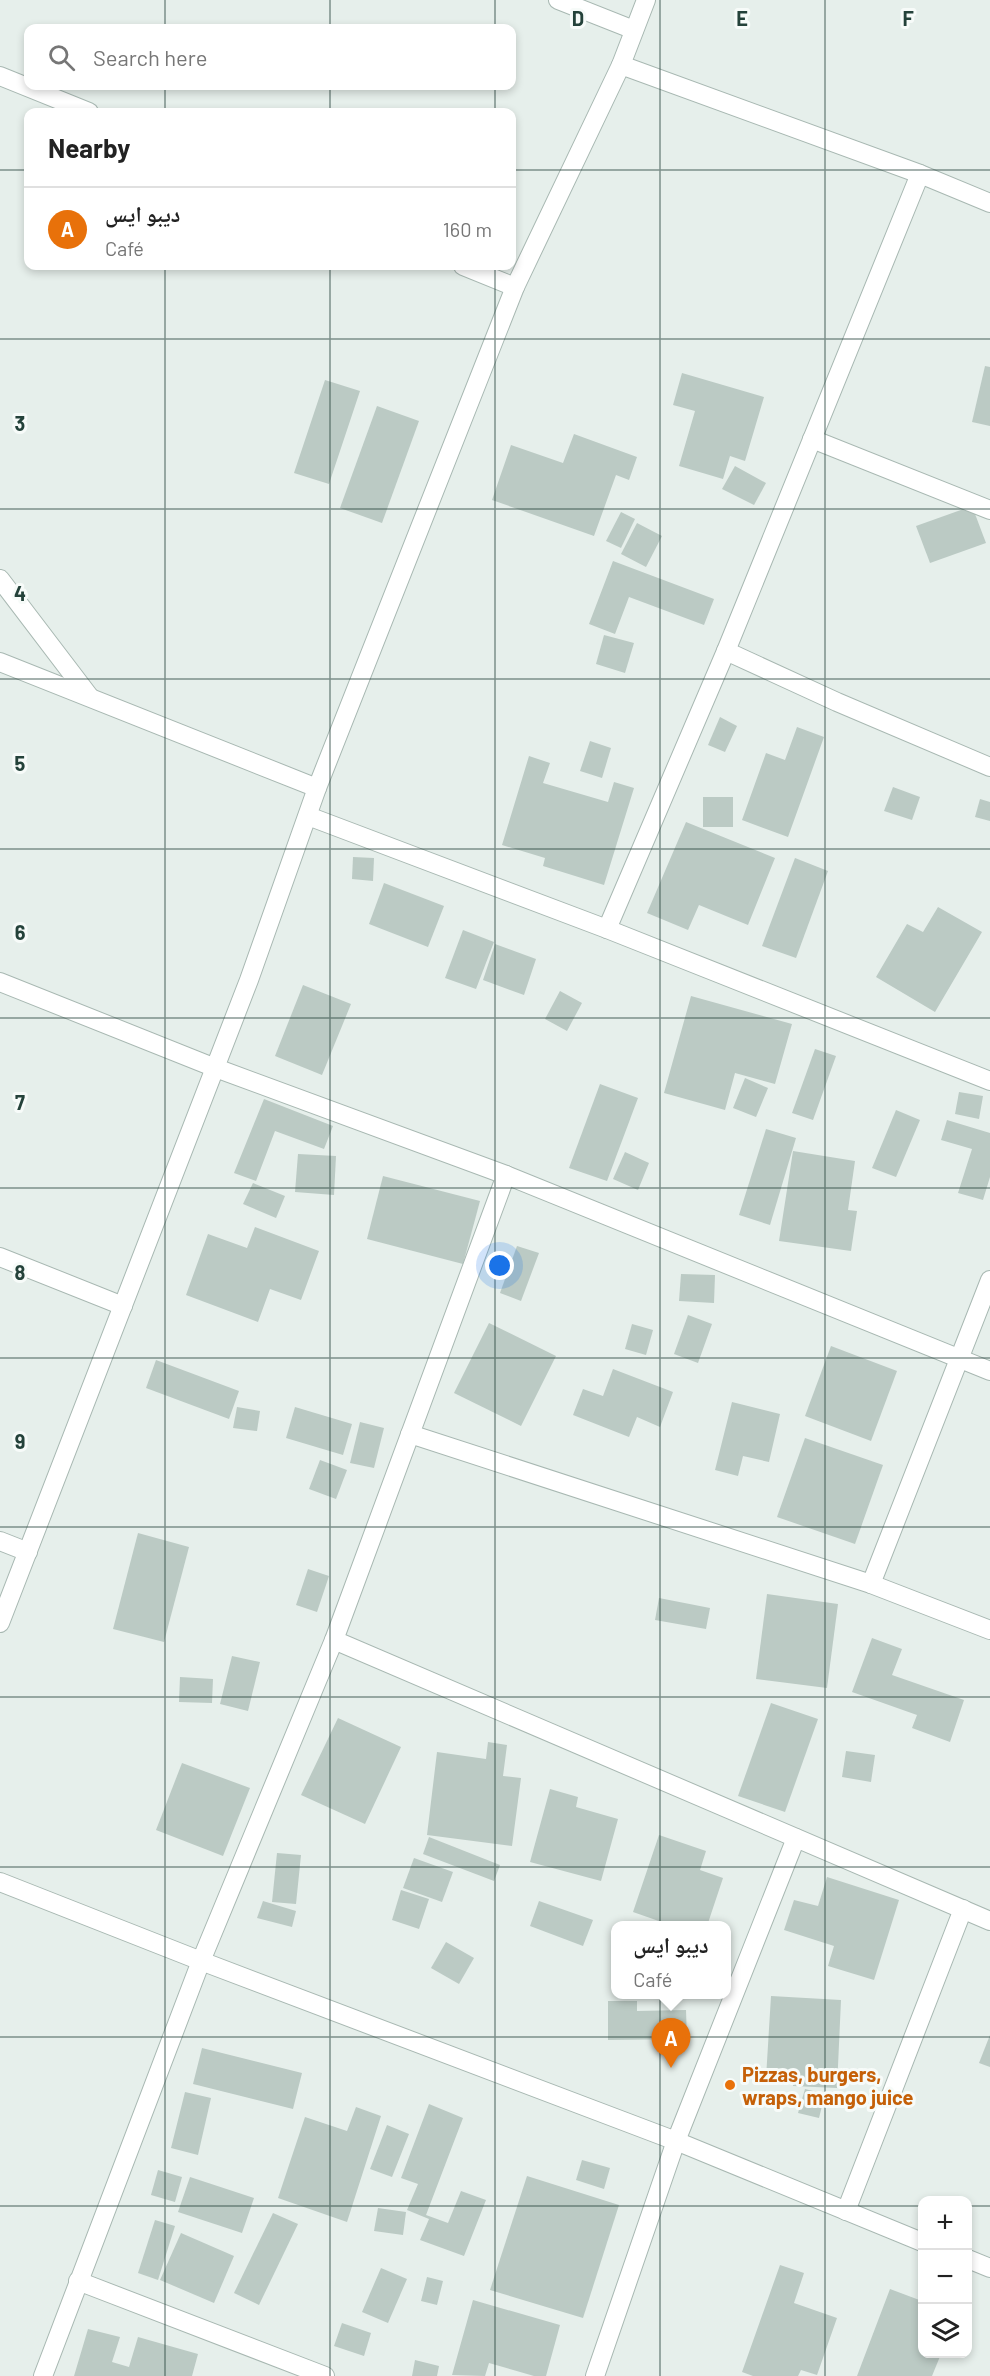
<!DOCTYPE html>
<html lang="en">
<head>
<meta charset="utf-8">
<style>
  body { margin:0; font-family:Barlow,"Noto Naskh Arabic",sans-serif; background:#f6f6f6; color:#222 }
  .controls { position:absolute; right:18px; bottom:18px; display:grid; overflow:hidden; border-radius:12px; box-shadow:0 3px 9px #0003 }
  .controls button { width:54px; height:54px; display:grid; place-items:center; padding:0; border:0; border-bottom:2px solid #e0e0e0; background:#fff; color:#222; font:30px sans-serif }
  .you { position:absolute; left:500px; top:1266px; width:21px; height:21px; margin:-15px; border:4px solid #fff; border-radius:50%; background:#1a73e8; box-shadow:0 0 0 9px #1a73e833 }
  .badge { display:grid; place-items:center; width:39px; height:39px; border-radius:50%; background:#db2777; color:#fff; font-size:20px; font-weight:700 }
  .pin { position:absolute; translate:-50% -50px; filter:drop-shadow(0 2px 3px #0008) }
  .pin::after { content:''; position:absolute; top:32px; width:21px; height:18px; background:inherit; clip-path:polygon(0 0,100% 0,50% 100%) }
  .popup { position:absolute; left:611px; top:1921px; width:120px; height:78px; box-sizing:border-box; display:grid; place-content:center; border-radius:12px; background:#fff; filter:drop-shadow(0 2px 4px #0005); font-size:20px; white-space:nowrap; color:#767676 }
  .popup b { font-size:22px; color:#222 }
  .popup::after { content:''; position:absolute; left:50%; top:100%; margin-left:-12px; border:12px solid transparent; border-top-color:#fff }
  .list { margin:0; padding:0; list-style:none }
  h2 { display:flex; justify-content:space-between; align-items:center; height:78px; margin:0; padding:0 24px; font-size:26px }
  h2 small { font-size:20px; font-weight:400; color:#767676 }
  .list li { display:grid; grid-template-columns:39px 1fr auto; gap:18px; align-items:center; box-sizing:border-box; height:84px; padding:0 24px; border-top:2px solid #e0e0e0 }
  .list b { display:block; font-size:22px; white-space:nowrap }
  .list p { margin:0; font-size:20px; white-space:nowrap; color:#767676 }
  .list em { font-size:20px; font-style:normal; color:#767676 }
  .icon { flex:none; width:33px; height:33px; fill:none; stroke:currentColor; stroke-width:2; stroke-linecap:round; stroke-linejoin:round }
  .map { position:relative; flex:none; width:990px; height:2376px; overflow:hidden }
  .search { position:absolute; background:#fff; box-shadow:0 3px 9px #0003; left:24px; top:24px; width:492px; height:66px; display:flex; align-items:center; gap:15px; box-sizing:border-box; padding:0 21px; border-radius:12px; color:#767676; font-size:22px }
  .panel { position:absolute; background:#fff; box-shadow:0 3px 9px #0003; left:24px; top:108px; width:492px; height:162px; border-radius:12px }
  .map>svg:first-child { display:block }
  .building { fill:#bbcac4 }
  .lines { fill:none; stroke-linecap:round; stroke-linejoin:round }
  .minor-casing { stroke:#a8b8b2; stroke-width:20 }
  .minor { stroke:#fff; stroke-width:18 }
  .grid { fill:none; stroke:#24423a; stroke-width:1.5; stroke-opacity:0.55 }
  .food-dot { fill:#e8710a; stroke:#f7fbf9; stroke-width:2 }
  .labels { text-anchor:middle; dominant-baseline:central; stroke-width:6; stroke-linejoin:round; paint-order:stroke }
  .food-label { font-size:20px; font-weight:bold; fill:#c56008; stroke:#f7fbf9; text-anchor:start }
  .grid-label { font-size:20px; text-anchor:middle; font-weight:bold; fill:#24423a; stroke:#f7fbf9; stroke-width:6; stroke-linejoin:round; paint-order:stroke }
</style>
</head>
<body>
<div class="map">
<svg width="990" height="2376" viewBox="0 0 990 2376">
  <rect width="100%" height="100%" fill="#e6efeb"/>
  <g class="building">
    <path d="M985,366L990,367V426L972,422Z"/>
    <path d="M682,373L764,397L745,461L730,456L723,479L679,466L695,411L673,405Z"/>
    <path d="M325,380L360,391L329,484L294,473Z"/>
    <path d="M377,406L419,421L382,523L340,508Z"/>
    <path d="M574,434L637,457L629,480L616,475L594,536L492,500L511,445L563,463Z"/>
    <path d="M735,466L766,483L754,505L722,489Z"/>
    <path d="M972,506L986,543L930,563L916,526Z"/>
    <path d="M621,512L635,519L621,548L606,541Z"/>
    <path d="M637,523L662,536L646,567L621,554Z"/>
    <path d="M613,561L714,599L704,625L629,597L615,634L589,624Z"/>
    <path d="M604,635L634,643L625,673L596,664Z"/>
    <path d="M720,717L737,726L725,752L708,745Z"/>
    <path d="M797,727L824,737L788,837L742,820L766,753L785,760Z"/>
    <path d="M590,741L611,748L602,778L580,771Z"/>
    <path d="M529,756L550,763L543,783L608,802L614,782L634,788L604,885L543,866L545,858L502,845Z"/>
    <path d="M893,787L920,797L912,820L884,811Z"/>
    <rect x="703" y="797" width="30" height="30"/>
    <path d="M980,799L990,802V821L975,817Z"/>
    <path d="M686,822L775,858L748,925L699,905L688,930L647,913Z"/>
    <path d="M353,857L374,858L373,881L352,879Z"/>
    <path d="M795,858L828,871L796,958L762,946Z"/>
    <path d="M384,883L444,906L428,947L369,924Z"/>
    <path d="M938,907L982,932L935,1012L876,977L907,924L923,932Z"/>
    <path d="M463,930L494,942L476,989L445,978Z"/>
    <path d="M495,944L536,959L524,995L483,980Z"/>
    <path d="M303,985L351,1004L322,1075L275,1056Z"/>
    <path d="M560,991L582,1003L567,1031L545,1019Z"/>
    <path d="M691,996L792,1024L775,1084L735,1073L725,1110L664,1093Z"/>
    <path d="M815,1049L836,1056L813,1120L792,1113Z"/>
    <path d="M745,1078L768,1088L756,1117L733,1108Z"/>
    <path d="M600,1084L638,1098L607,1181L569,1168Z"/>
    <path d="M959,1092L983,1096L979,1119L955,1114Z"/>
    <path d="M264,1099L333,1126L324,1149L275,1131L256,1181L234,1173Z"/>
    <path d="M896,1110L920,1120L896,1177L872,1168Z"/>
    <path d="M947,1120L990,1133V1177L983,1200L958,1193L972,1149L941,1140Z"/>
    <path d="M766,1129L796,1138L770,1225L739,1215Z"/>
    <path d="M793,1151L855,1161L848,1210L857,1211L851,1251L779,1241Z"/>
    <path d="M625,1152L649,1163L638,1190L613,1179Z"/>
    <path d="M298,1154L336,1156L334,1195L295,1192Z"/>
    <path d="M383,1176L480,1201L463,1264L367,1239Z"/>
    <path d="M253,1183L285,1196L276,1218L243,1204Z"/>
    <path d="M255,1227L319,1251L301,1300L270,1289L258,1322L186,1295L208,1234L247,1248Z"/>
    <path d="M517,1246L539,1253L521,1301L500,1293Z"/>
    <path d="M681,1274L715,1275L714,1303L679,1301Z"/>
    <path d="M688,1315L712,1324L698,1363L674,1354Z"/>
    <path d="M489,1323L556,1356L521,1426L454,1393Z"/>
    <path d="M632,1324L653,1330L646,1355L625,1349Z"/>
    <path d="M831,1346L897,1371L871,1441L805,1416Z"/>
    <path d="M156,1360L239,1391L229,1419L146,1388Z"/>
    <path d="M613,1369L673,1392L660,1427L637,1417L629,1437L573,1415L583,1389L603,1396Z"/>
    <path d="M732,1402L780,1414L769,1462L743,1456L738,1476L715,1470Z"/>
    <path d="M237,1407L260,1411L257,1431L233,1428Z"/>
    <path d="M295,1407L352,1424L343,1455L286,1438Z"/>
    <path d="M360,1422L384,1428L374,1468L350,1463Z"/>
    <path d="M805,1438L883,1465L855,1544L777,1517Z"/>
    <path d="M320,1460L347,1470L336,1499L309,1489Z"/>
    <path d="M138,1533L189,1547L164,1642L113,1629Z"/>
    <path d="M308,1569L329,1576L317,1612L296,1605Z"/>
    <path d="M767,1594L838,1604L827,1688L756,1679Z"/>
    <path d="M659,1598L710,1608L706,1629L655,1620Z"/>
    <path d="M872,1638L902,1649L892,1675L964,1700L950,1742L912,1728L917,1715L852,1692Z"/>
    <path d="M232,1656L260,1662L248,1711L220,1704Z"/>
    <path d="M180,1677L213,1679L212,1703L179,1702Z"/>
    <path d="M771,1703L818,1719L785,1812L738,1796Z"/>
    <path d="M338,1718L401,1747L365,1824L301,1795Z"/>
    <path d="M488,1742L507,1745L503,1776L521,1778L512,1846L427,1835L437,1752L486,1759Z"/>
    <path d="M846,1751L875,1755L871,1782L842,1777Z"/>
    <path d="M182,1763L250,1788L223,1856L156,1830Z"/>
    <path d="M550,1789L578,1797L576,1807L618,1819L601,1881L530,1862Z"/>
    <path d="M659,1835L706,1851L700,1870L723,1878L707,1926H673L633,1912Z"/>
    <path d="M429,1837L500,1865L494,1881L423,1854Z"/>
    <path d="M277,1853L301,1855L296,1904L272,1902Z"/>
    <path d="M414,1858L453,1872L442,1902L403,1888Z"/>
    <path d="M827,1877L899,1900L874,1980L828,1966L834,1946L784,1930L794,1900L818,1906Z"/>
    <path d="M401,1890L429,1899L419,1929L392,1920Z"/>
    <path d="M263,1901L296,1911L292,1927L257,1918Z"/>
    <path d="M539,1901L593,1920L583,1946L530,1926Z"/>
    <path d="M446,1942L474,1958L459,1984L431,1968Z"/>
    <path d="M771,1996L841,2000L837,2088L793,2086V2080L766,2078Z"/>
    <path d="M608,2001H637V2011L686,2010L687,2039L608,2040Z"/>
    <path d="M990,2035V2067L979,2063Z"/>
    <path d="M202,2048L302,2073L293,2109L193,2084Z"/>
    <path d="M805,2089L825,2094L819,2118L798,2113Z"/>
    <path d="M185,2092L211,2098L198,2155L171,2148Z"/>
    <path d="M429,2104L463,2118L426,2215L448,2223L461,2191L486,2200L464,2256L420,2240L429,2219L407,2210L418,2184L401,2178Z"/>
    <path d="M356,2107L381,2116L347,2222L278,2198L305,2117L347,2131Z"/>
    <path d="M387,2125L409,2134L392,2177L370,2169Z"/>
    <path d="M582,2160L610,2168L604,2189L576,2180Z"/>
    <path d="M158,2170L182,2177L175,2202L151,2195Z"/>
    <path d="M527,2176L619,2205L583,2318L490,2290Z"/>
    <path d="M190,2177L254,2198L242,2233L178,2212Z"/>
    <path d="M378,2208L406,2212L403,2235L374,2231Z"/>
    <path d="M273,2213L298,2224L259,2305L234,2293Z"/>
    <path d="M155,2220L175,2226L158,2280L138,2273Z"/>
    <path d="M181,2233L234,2256L214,2303L160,2280Z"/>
    <path d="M780,2265L804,2273L794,2303L837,2318L817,2375L801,2370L798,2376H753L742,2372Z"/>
    <path d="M381,2268L407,2279L388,2323L362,2312Z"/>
    <path d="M427,2277L443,2281L437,2305L421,2301Z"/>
    <path d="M890,2289L922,2301V2354H941L932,2376H857Z"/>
    <path d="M473,2300L560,2325L546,2376H534L489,2363L485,2376L452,2375Z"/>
    <path d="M342,2323L371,2333L364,2356L334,2346Z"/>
    <path d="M88,2329L120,2337L112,2362L129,2367L138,2337L198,2354L192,2376H74Z"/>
    <path d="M415,2360L439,2366L437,2376H412Z"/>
  </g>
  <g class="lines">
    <defs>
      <g id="minor">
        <path d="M558,0L634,30"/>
        <path d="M621,65L920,174L990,203"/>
        <path d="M0,76L89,112"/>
        <path d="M463,266L515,287"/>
        <path d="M812,439L990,510"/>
        <path d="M0,579L89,696"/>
        <path d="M726,651L837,702L990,767"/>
        <path d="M0,662L317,788"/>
        <path d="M308,816L607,929L990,1081"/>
        <path d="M607,929L726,651L920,174"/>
        <path d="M0,982L213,1067L506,1175L990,1371"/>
        <path d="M0,1257L123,1306"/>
        <path d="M410,1434L871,1584L990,1630"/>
        <path d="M0,1541L28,1552"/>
        <path d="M871,1584L990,1280"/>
        <path d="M0,1623L249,980L317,788L515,287L621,65L646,0"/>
        <path d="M334,1640L990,1921"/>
        <path d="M0,1882L201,1961L676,2141L922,2242"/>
        <path d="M846,2211L963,1909"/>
        <path d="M968,2259L990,2268"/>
        <path d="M78,2281L325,2376"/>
        <path d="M43,2376L201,1961L334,1640L506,1175"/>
        <path d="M595,2376L676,2141L796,1838"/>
      </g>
    </defs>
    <use href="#minor" class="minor-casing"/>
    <use href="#minor" class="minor"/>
  </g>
  <path class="grid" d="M165,0V28M330,0V28M495,0V28M660,0V2376M825,0V2376M165,86V112M330,86V112M495,86V112M0,170H28M512,170H990M165,266V2376M330,266V2376M495,266V2376M0,339H990M0,509H990M0,679H990M0,849H990M0,1018H990M0,1188H990M0,1358H990M0,1527H990M0,1697H990M0,1867H990M0,2037H990M0,2206H922M968,2206H990"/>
  <circle class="food-dot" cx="730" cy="2085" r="6"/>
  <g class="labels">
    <g class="food-label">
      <text x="742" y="2074">Pizzas, burgers,<tspan x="742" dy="23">wraps, mango juice</tspan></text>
    </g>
  </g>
  <g class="grid-label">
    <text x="578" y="26">D</text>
    <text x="742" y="26">E</text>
    <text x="908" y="26">F</text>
    <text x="20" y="431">3</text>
    <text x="20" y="601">4</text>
    <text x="20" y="771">5</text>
    <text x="20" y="940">6</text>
    <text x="20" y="1110">7</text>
    <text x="20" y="1280">8</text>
    <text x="20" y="1449">9</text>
  </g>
</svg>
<div class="controls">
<button>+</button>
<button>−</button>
<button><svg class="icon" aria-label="layers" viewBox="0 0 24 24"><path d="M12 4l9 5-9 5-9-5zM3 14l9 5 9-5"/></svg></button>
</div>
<div class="you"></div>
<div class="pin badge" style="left:671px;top:2068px;background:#e8710a">A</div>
<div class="popup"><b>ديبو ايس</b>Café</div>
<div class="search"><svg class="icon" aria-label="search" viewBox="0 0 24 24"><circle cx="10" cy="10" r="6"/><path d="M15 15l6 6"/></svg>Search here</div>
<section class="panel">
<h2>Nearby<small></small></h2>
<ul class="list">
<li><span class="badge" style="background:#e8710a">A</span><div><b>ديبو ايس</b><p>Café</p></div><em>160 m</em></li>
</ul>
</section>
</div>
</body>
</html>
